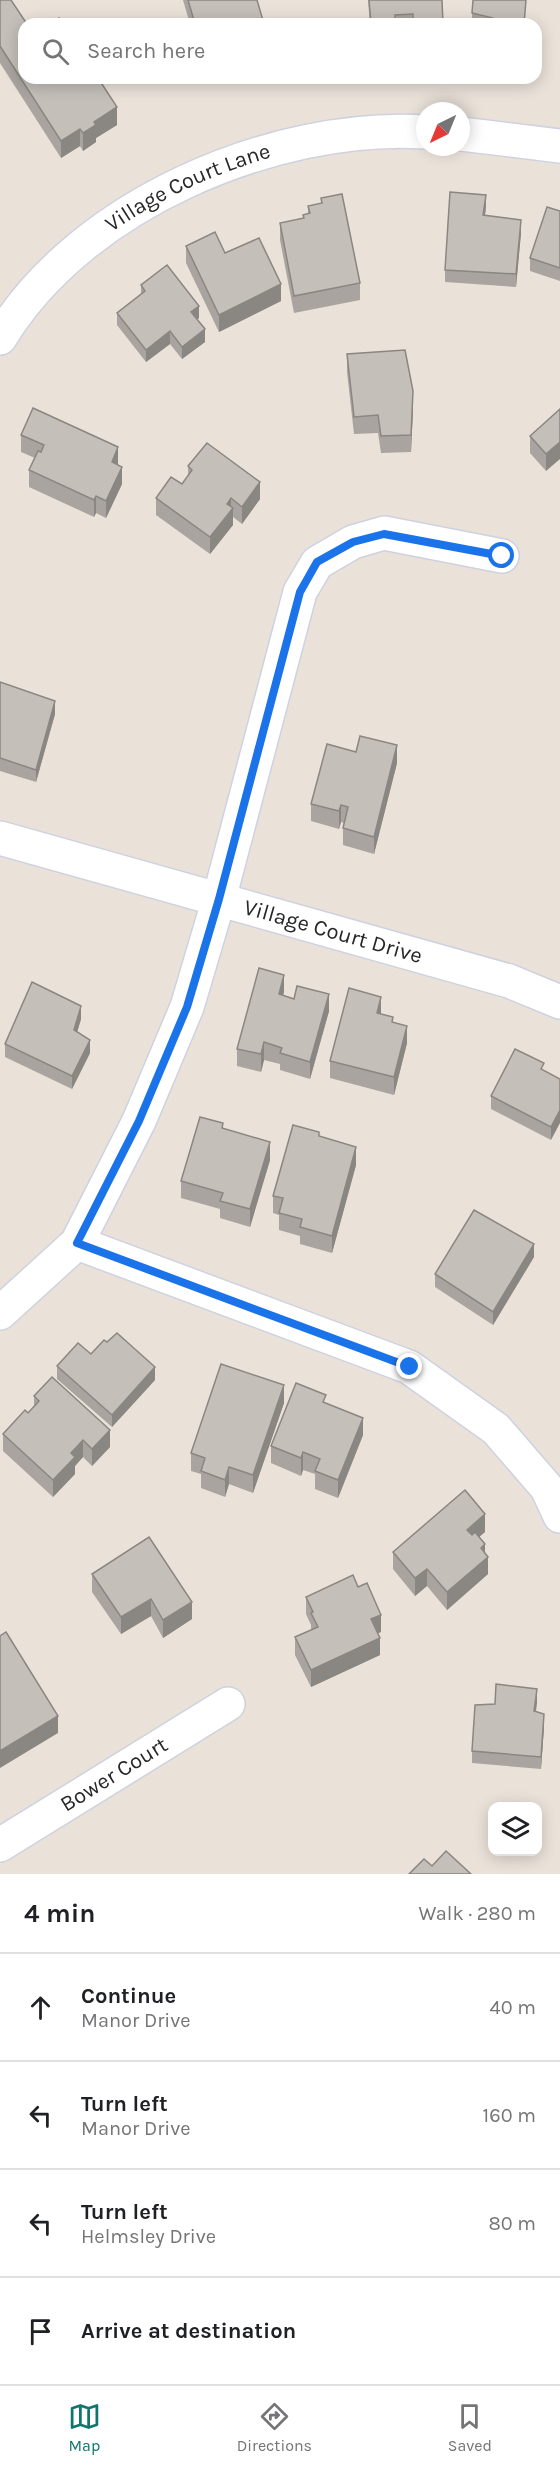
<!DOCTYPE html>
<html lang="en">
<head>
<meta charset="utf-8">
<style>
  body { margin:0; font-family:Karla,sans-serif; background:#f2f2f2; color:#202124 }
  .controls { position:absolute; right:18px; bottom:18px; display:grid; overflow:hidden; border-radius:12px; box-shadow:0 3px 15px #0003 }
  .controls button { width:54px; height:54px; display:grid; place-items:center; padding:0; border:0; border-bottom:2px solid #e0e0e0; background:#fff; color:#202124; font:30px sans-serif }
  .compass { position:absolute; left:416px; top:102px; width:54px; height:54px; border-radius:50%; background:#fff; box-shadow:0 3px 15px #0003; rotate:223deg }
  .stop { position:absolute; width:18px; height:18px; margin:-14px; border:4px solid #1a73e8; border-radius:50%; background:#fff }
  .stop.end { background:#1a73e8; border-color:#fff; box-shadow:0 2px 6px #0008 }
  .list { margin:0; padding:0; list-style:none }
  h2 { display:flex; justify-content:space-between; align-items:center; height:78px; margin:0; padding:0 24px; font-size:26px }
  h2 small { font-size:20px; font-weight:400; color:#757577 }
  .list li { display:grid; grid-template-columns:39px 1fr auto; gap:18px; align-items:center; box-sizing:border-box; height:108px; padding:0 24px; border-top:2px solid #e0e0e0 }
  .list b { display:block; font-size:22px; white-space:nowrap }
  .list p { margin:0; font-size:20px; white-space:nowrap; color:#757577 }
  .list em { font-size:20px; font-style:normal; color:#757577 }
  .icon { flex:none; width:33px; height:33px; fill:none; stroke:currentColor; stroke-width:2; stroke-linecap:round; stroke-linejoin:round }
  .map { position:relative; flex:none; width:560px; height:1874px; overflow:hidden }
  .search { position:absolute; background:#fff; box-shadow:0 3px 15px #0003; left:18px; right:18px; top:18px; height:66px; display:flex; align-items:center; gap:15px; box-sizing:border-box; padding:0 21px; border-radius:18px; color:#757577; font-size:22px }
  .sheet { height:510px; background:#fff }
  nav { display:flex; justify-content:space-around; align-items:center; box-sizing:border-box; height:84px; border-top:2px solid #e0e0e0; background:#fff; font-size:16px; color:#757577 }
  nav a { display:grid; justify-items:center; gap:3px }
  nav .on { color:#0f766e }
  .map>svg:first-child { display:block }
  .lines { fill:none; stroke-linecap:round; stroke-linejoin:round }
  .minor-casing { stroke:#ced2e0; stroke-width:36 }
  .minor { stroke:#fff; stroke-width:33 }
  .wall { fill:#a9a49f }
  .shaded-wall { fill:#8a8682 }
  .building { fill:#c5bfb9; stroke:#8a8682; stroke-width:1.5 }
  .route { stroke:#1a73e8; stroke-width:8 }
  .labels { text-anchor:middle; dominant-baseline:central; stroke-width:6; stroke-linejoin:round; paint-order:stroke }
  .street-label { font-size:22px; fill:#272727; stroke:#fff }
</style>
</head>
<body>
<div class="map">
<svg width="560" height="1874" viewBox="0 0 560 1874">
  <rect width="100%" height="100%" fill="#eae2d9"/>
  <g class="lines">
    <defs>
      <g id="minor">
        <path d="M461,134L560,146"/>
        <path id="s1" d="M0,338C80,205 273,123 425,132"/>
        <path id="s2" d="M0,838L509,981L560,1002"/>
        <path d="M77,1243L409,1367L496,1429L547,1488L560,1516"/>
        <path d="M0,1313L77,1243L139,1121L187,1007L219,899L300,592L317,563L353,542L384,533L502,556"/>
        <path id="s3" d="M0,1845L228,1704"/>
      </g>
    </defs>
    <use href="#minor" class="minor-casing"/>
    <use href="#minor" class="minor"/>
  </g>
  <g class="wall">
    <path d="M0,0L24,24L117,125L96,138V142L83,151L80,146L61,158L0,63Z"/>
    <path d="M183,0H257L264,24H190Z"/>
    <path d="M368,0H442L443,24H370Z"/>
    <path d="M472,13L525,24H472Z"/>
    <path d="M321,198L360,283V300L294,313L280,240V223L303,218V215L308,214V206L321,204Z"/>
    <path d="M486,207L485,215L521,233L516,287L445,282V270Z"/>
    <path d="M560,211V281L530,271V258Z"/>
    <path d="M186,246L225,253L281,301L219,332L186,263Z"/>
    <path d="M141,285L199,318L197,320L205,342L182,359L170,344L146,362L117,325V313L141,294Z"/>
    <path d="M347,354L413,408L411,452L381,453L378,433L354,434L347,372Z"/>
    <path d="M560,409L546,471L530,453V436Z"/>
    <path d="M21,435L118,464L122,484L106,518L96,513L94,517L29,487V470L35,458L21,452Z"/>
    <path d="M188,466L260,499L242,524L233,517V525L210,554L156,515V498L182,484L188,476Z"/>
    <path d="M0,682L55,714L36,782L0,771Z"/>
    <path d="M397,763L374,854L343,845V828L344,823L341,822L339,829L311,821V804Z"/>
    <path d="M284,992L283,995L329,1011L310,1079L280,1070V1064L264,1060L261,1072L237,1066V1049Z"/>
    <path d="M381,1014L407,1043L394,1095L330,1078V1061Z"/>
    <path d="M81,1019L77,1032L90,1053L72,1089L5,1057V1044Z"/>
    <path d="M544,1071L560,1079L551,1140L491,1109V1096Z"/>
    <path d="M223,1129L270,1160L250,1227L220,1218V1209L181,1198V1181Z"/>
    <path d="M319,1136L356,1165L332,1253L300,1244V1236L279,1230V1215L273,1213V1196Z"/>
    <path d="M534,1257L493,1325L435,1287V1274Z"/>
    <path d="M91,1354L155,1380L112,1427L57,1379V1366Z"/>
    <path d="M34,1396L110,1447L92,1466L83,1457L75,1466V1474L53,1497L3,1451V1434L28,1413L34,1407Z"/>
    <path d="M284,1403L253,1493L229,1484L225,1497L201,1488V1474L191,1471V1453Z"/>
    <path d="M326,1403L363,1435L338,1498L315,1489V1474L303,1470L301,1476L271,1463V1446Z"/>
    <path d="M485,1532L479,1537L485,1553L488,1574L447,1610L427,1586L415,1596L393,1569V1552Z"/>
    <path d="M149,1537L192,1619L163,1638L151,1616L121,1634L92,1592V1574Z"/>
    <path d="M306,1597L381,1632L378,1633L380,1655L311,1687L295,1655V1637L311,1630V1625L306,1614Z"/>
    <path d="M537,1702L536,1712L544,1727L541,1769L472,1763V1751Z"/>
  </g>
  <g class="shaded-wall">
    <path d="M117,107V125L96,138V142L83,151V133L94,122Z"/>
    <path d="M80,129V146L61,158V141Z"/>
    <path d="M486,195V207L483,228V215Z"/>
    <path d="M521,220V233L516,287V274Z"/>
    <path d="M281,284V301L219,332V315Z"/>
    <path d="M199,306V318L191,324V312Z"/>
    <path d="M205,329V342L182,359V347Z"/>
    <path d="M170,331V344L146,362V350Z"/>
    <path d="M413,391V408L411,452V435Z"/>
    <path d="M560,442V459L546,471V454Z"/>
    <path d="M118,447V464L112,479V462Z"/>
    <path d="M122,467V484L106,518V501Z"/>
    <path d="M260,482V499L242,524V507Z"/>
    <path d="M96,496V513L94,517V500Z"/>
    <path d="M231,498V510L233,508V525L210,554V537L227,504Z"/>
    <path d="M55,701V714L36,782V770Z"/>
    <path d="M397,745V763L374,854V837Z"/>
    <path d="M341,805V822L339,829V811Z"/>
    <path d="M284,975V992L279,1011V994Z"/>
    <path d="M329,994V1011L310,1079V1062Z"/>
    <path d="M381,997V1014L377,1013Z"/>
    <path d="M81,1006V1019L74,1043V1030Z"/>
    <path d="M407,1026V1043L394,1095V1077Z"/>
    <path d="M90,1040V1053L72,1089V1076Z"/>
    <path d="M264,1042V1060L261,1072V1054Z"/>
    <path d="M560,1110V1123L551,1140V1127Z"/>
    <path d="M270,1142V1160L250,1227V1209Z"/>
    <path d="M356,1147V1165L332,1253V1236Z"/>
    <path d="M534,1244V1257L493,1325V1312Z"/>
    <path d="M155,1367V1380L112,1427V1415Z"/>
    <path d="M284,1385V1403L253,1493V1475Z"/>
    <path d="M363,1418V1435L338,1498V1480Z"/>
    <path d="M110,1430V1447L92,1466V1449Z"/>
    <path d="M83,1440V1457L75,1466V1474L53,1497V1480L71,1453Z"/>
    <path d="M303,1452V1470L301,1476V1458Z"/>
    <path d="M229,1467V1484L225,1497V1480Z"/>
    <path d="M485,1514V1532L467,1547V1530Z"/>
    <path d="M485,1544V1559L488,1557V1574L447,1610V1592L481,1548Z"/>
    <path d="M427,1569V1586L415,1596V1578Z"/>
    <path d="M151,1599V1616L121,1634V1617Z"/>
    <path d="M192,1602V1619L163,1638V1620Z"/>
    <path d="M381,1615V1632L371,1636V1619Z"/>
    <path d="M380,1638V1655L311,1687V1670Z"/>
    <path d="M537,1689V1702L534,1724V1711Z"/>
    <path d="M544,1714V1727L541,1769V1757Z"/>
    <path d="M58,1716V1733L0,1768V1751Z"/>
  </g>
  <g class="building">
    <path d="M0,0H11L27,24H24V78H98L117,107L94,122L96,125L83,133L80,129L61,141L0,46Z"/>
    <path d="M188,0H257L264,24H195Z"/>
    <path d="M369,0H442L443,24H413V14L395,15V24H371Z"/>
    <path d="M473,0H526L524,24H492L493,18L472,13Z"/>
    <path d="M59,18L63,24H49Z"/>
    <path d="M450,192L486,195L483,215L521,220L516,274L445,270Z"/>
    <path d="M342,194L360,283L294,296L280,223L304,218L303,215L310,213L308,206L322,203L321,198Z"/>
    <path d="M547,207L560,211V268L530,258Z"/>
    <path d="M215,232L225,253L259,238L281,284L219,315L186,246Z"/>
    <path d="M167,265L199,306L191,312L205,329L182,347L170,331L146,350L117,313L145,291L141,285Z"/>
    <path d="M405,350L413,391L411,435L381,436L378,415L354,417L347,354Z"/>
    <path d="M33,408L118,447L112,462L122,467L106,501L96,496L94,500L29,470L38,451L41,452L44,445L21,435Z"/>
    <path d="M560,409V442L546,454L530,436Z"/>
    <path d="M207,443L260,482L242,507L231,498L227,504L233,508L210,537L156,498L171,477L182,484L192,470L188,466Z"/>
    <path d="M0,682L55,701L36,770L0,758Z"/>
    <path d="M360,736L397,745L374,837L343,828L348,807L341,805L339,811L311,804L327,744L356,752Z"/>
    <path d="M259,968L284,975L279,994L294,999L297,986L329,994L310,1062L280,1053L282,1048L264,1042L261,1054L237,1049Z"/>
    <path d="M32,982L81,1006L74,1030L90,1040L72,1076L5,1044Z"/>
    <path d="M349,988L381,997L377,1013L393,1017L392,1022L407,1026L394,1077L330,1061Z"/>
    <path d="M515,1049L544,1063L541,1069L560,1079V1110L551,1127L491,1096Z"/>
    <path d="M200,1117L223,1123L222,1128L270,1142L250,1209L220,1201L223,1193L181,1181Z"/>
    <path d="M293,1125L319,1132V1136L356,1147L332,1236L300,1227L302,1219L279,1213L283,1198L273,1196Z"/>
    <path d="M474,1210L534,1244L493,1312L435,1274Z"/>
    <path d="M117,1333L155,1367L112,1415L57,1366L78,1343L91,1354L104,1340L107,1342Z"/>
    <path d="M221,1364L284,1385L253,1475L229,1467L225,1480L201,1471L205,1458L191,1453Z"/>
    <path d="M52,1377L110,1430L92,1449L83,1440L71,1453L75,1457L53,1480L3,1434L25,1410L28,1413L39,1401L34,1396Z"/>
    <path d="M296,1383L326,1395L323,1402L363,1418L338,1480L315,1471L320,1459L303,1452L301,1458L271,1446Z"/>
    <path d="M465,1490L485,1514L467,1530L472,1535L475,1532L485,1544L481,1548L488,1557L447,1592L427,1569L415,1578L393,1552Z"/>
    <path d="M149,1537L192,1602L163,1620L151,1599L121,1617L92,1574Z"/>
    <path d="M353,1575L358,1587L367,1583L381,1615L371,1619L380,1638L311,1670L295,1637L318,1627L311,1613L313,1612L306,1597Z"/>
    <path d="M6,1632L58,1716L0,1751V1636Z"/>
    <path d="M496,1684L537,1689L534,1711L544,1714L541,1757L472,1751L475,1705L495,1704Z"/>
    <path d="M446,1851L471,1874H409L424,1859L432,1866Z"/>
  </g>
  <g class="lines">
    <path class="route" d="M410,1367L77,1243L139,1121L187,1007L219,899L300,592L317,562L353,542L384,534L502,556"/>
  </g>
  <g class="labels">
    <g class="street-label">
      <text stroke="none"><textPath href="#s1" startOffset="246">Village Court Lane</textPath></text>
      <text stroke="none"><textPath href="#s2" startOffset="346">Village Court Drive</textPath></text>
      <text stroke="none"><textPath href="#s3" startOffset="134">Bower Court</textPath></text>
    </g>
  </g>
</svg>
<div class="controls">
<button><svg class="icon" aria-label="layers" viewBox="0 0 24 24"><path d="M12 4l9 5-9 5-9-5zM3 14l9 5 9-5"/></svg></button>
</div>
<svg class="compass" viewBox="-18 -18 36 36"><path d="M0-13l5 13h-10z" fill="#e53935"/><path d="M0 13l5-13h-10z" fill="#757577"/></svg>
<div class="stop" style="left:502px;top:556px"></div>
<div class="stop end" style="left:410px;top:1367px"></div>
<div class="search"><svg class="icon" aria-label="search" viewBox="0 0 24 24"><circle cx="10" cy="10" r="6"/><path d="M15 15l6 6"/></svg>Search here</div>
</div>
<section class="sheet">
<h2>4 min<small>Walk · 280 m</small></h2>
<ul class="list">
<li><svg class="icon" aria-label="ahead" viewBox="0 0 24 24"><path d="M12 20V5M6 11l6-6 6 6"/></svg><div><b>Continue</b><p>Manor Drive</p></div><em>40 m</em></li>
<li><svg class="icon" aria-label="left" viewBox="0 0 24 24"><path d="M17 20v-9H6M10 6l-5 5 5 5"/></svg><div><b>Turn left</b><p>Manor Drive</p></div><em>160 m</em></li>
<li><svg class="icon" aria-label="left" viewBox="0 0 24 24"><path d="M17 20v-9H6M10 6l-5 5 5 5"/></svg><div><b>Turn left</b><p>Helmsley Drive</p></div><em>80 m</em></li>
<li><svg class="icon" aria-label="arrive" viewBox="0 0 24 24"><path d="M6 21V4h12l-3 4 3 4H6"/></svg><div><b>Arrive at destination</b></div></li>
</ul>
</section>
<nav>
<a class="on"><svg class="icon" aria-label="map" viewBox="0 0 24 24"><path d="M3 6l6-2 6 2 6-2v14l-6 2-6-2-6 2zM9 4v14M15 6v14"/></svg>Map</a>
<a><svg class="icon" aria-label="directions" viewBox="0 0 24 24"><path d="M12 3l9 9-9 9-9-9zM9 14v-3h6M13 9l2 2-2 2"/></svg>Directions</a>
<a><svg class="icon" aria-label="saved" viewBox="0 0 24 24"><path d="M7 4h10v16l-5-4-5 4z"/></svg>Saved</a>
</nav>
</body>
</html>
